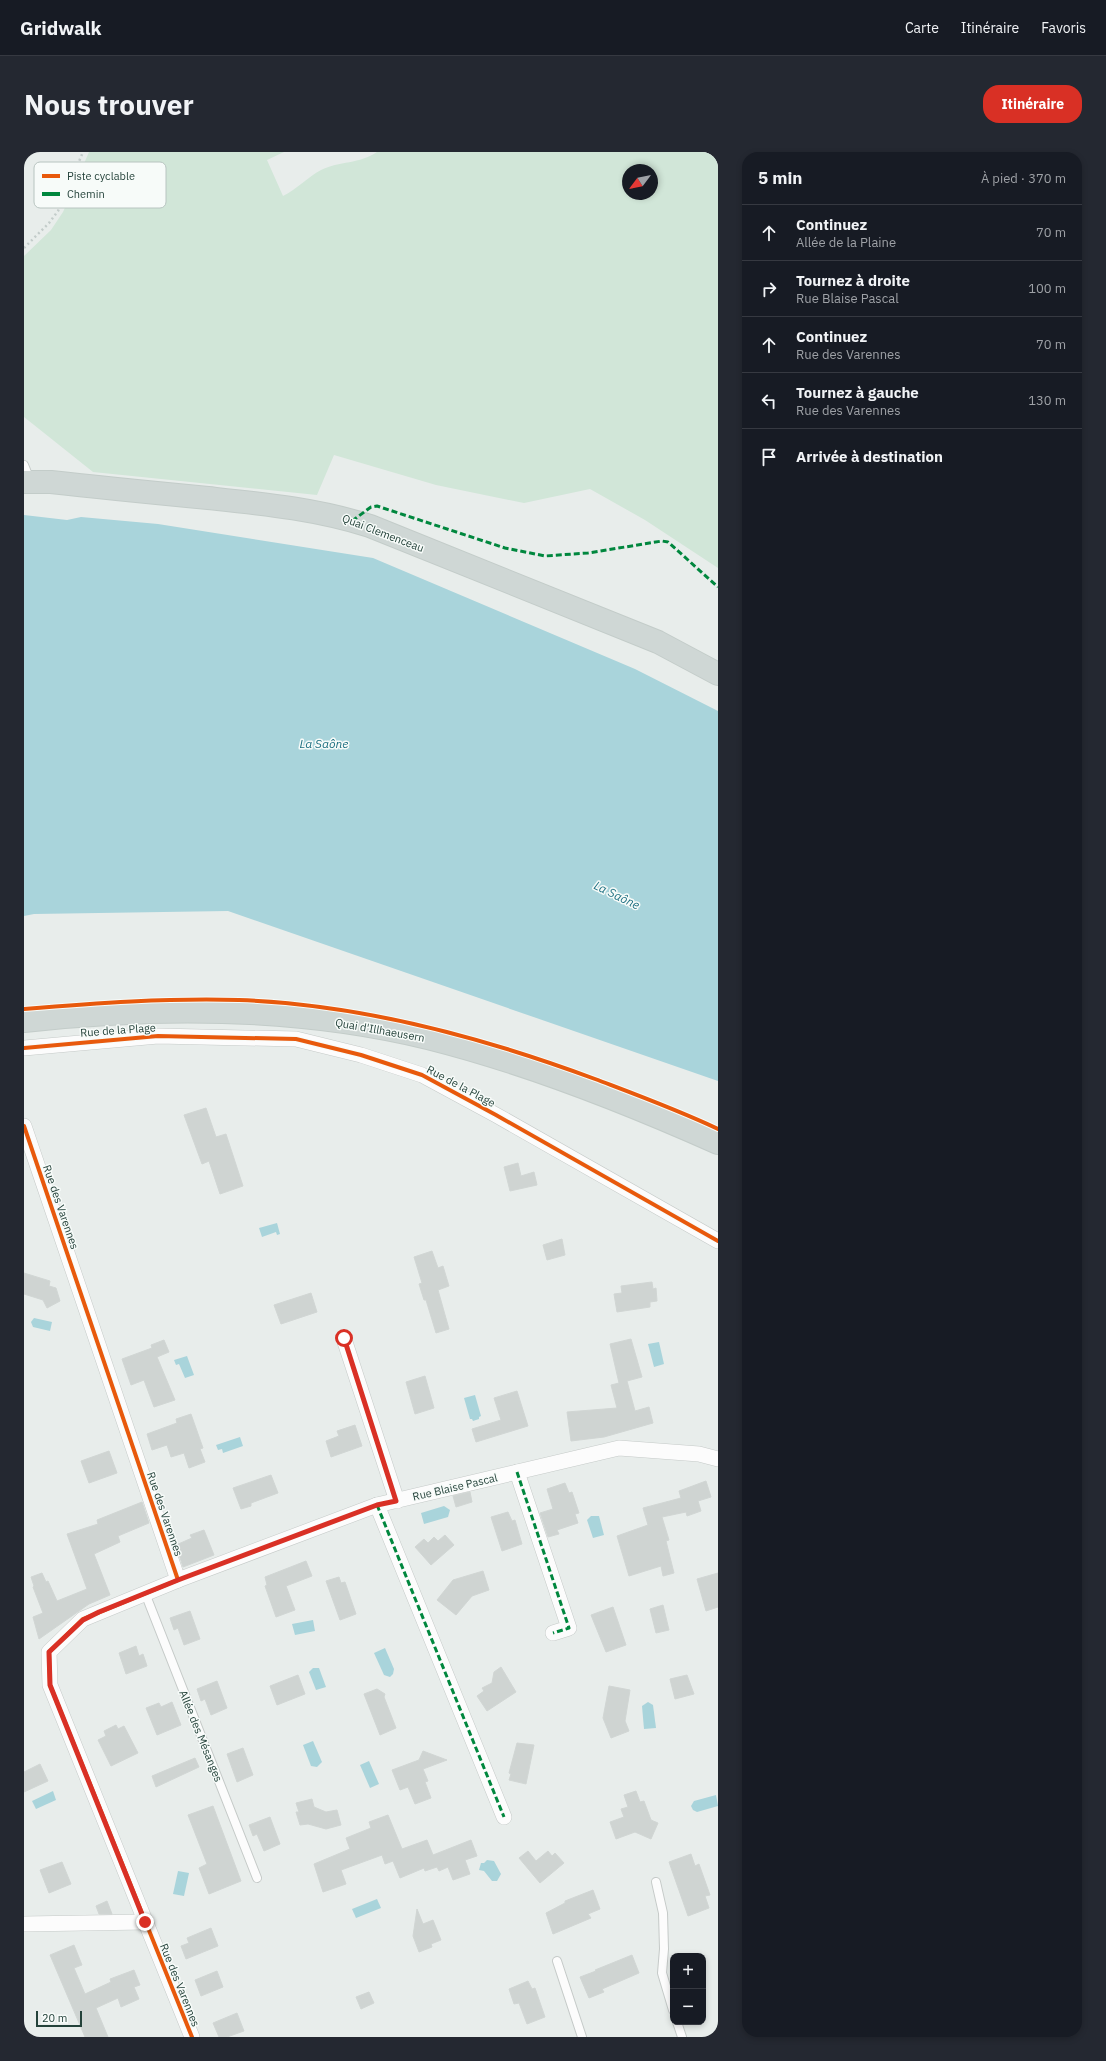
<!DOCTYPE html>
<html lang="fr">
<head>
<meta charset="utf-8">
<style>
  body { margin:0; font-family:"IBM Plex Sans",sans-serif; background:#242831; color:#f1f3f6 }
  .controls { position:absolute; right:12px; bottom:12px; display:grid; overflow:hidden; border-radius:8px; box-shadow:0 2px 6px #0003 }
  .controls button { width:36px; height:36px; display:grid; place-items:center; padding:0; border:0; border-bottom:1px solid #363941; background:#171b24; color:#f1f3f6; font:20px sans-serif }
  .compass { position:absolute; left:598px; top:12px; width:36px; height:36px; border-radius:50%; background:#171b24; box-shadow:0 2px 6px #0003; rotate:238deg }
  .scale { position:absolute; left:12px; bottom:10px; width:46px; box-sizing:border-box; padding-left:4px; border:2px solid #24423a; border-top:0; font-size:11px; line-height:14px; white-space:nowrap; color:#24423a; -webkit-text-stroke:3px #f7fbf9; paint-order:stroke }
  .stop { position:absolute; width:12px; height:12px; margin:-9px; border:3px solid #d93025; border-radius:50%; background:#fff }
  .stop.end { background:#d93025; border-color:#fff; box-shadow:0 1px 4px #0008 }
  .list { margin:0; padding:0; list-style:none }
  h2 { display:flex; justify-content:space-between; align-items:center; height:52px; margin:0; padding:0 16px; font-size:17px }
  h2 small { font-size:13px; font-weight:400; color:#9ea1a6 }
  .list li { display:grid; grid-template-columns:26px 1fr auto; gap:12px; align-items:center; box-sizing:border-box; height:56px; padding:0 16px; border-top:1px solid #363941 }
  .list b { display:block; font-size:15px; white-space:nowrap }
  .list p { margin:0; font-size:13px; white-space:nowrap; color:#9ea1a6 }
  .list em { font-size:13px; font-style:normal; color:#9ea1a6 }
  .icon { flex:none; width:22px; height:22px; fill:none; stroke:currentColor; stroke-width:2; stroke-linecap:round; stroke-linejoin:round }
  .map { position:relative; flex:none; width:694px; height:1885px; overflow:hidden; border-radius:16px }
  header { display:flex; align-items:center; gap:24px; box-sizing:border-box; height:56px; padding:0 20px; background:#171b24; border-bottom:1px solid #363941 }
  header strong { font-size:19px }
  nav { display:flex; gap:22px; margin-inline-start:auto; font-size:14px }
  .intro { display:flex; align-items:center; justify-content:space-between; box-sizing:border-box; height:96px; padding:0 24px }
  h1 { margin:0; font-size:28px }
  .button { padding:10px 18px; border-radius:16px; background:#d93025; color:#fff; font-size:14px; font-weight:700 }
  main { display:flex; gap:24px; padding:0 24px }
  aside { flex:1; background:#171b24; border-radius:16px; box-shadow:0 2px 6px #0003 }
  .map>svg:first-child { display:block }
  .green { fill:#d1e6d8; fill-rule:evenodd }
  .water { fill:#a9d4db }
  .building { fill:#cfd4d2; stroke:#d1d6d4 }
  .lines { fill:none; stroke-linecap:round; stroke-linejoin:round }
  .service-casing { stroke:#c5cac8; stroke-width:10 }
  .minor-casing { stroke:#c5cac8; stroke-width:16 }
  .primary-casing { stroke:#c3ccc9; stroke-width:24 }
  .path { stroke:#c3ccca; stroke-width:2.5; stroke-dasharray:2 3; stroke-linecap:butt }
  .service { stroke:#fcfcfc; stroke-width:8 }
  .minor { stroke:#fcfcfc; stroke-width:15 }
  .primary { stroke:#cfd7d5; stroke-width:22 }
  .quiet { stroke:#00873e; stroke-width:3; stroke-dasharray:6 3; stroke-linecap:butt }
  .cycleway-casing { stroke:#f7fbf9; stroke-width:6 }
  .cycleway { stroke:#e8590c; stroke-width:4 }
  .route { stroke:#d93025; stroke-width:5 }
  .labels { text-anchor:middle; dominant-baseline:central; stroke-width:3; stroke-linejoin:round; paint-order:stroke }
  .street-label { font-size:11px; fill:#24423a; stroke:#f7fbf9 }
  .water-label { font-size:12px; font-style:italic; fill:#1c6f80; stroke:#f7fbf9 }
  .key { fill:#f7fbf9; stroke:#b8c4c0; stroke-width:1 }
  .key-label { font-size:11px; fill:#24423a }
</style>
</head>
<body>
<header>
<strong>Gridwalk</strong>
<nav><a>Carte</a><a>Itinéraire</a><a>Favoris</a></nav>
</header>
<div class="intro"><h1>Nous trouver</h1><a class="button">Itinéraire</a></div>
<main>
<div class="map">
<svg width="694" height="1885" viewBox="0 0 694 1885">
  <rect width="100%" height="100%" fill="#e8edeb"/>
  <path class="green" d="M65,0H260L243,8L259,44C273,37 284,25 297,18C315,9 336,12 353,0H694V416L621,368L566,337L500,351L412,333L310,303L293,343L69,320L0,265V104L27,78L39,60ZM604,18H628V42H604Z"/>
  <g class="water">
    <path d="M0,363L43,368L57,365L134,372L349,406L611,517L694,559V929L204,759L10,762L0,764Z"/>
    <path d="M253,1071L256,1082L253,1083L252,1080L238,1085L235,1076Z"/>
    <path d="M10,1166L28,1170L26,1179L9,1175L7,1170Z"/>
    <path d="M635,1190L640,1212L630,1215L624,1192Z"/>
    <path d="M163,1204L170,1223L161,1226L155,1212L152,1213L150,1208Z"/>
    <path d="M451,1243L457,1264L455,1265V1267L449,1269L448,1267H446L440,1246Z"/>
    <path d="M216,1285L219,1294L199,1301L198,1297L194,1298L192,1293Z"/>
    <path d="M420,1354L426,1358L424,1365L400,1372L397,1361Z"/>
    <path d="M567,1364H575L580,1383L569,1386L563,1368Z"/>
    <path d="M289,1468L291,1479L271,1483L268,1472Z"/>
    <path d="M361,1496L370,1517L369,1522L366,1525L360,1523L350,1501Z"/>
    <path d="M289,1516H295L302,1535L292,1538L285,1520Z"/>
    <path d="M624,1550L629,1553L632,1576L620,1577L618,1554Z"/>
    <path d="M289,1589L298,1610L293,1615L287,1614L279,1593Z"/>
    <path d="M345,1609L355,1632L346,1636L336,1613Z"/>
    <path d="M29,1639L32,1648L12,1657L8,1649Z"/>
    <path d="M692,1643L694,1654L673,1660L669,1658L667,1654L670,1649Z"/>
    <path d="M463,1708L470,1709L477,1722L473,1729H468L460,1719L455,1718L457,1711H460Z"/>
    <path d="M154,1719L165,1721L160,1744L149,1742Z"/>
    <path d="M353,1747L357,1756L332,1766L328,1757Z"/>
  </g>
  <g class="building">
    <path d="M182,956L192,985L202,982L219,1034L196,1042L185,1009L178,1012L160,963Z"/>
    <path d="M494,1011L497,1024L510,1020L513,1033L486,1039L480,1015Z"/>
    <path d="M538,1087L541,1103L523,1108L519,1093Z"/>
    <path d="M408,1099L414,1116L419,1114L425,1134L414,1138L425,1177L412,1181L402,1148H400L395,1132L398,1131L390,1105Z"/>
    <path d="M0,1121L26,1129L25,1134L32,1136L36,1149L23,1156L19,1148L0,1142Z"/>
    <path d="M628,1130L629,1137L632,1136L633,1149L626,1150V1155L593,1160L590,1142L598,1141L597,1134Z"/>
    <path d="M287,1141L293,1160L257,1172L250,1153Z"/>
    <path d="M607,1187L618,1225L603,1229L611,1259L625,1255L629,1271L580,1285L547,1289L543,1260L593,1256L587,1233L595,1231L586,1192Z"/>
    <path d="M140,1188L145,1200L133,1205L151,1248L130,1255L120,1228L107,1233L98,1207L128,1196L127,1193Z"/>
    <path d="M401,1224L410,1256L391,1262L382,1230Z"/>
    <path d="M493,1239L504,1274L452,1290L448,1277L477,1268L470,1246Z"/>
    <path d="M167,1262L179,1296L176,1297L181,1310L165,1316L160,1301L147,1305L143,1293L128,1298L123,1282L153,1271L152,1267Z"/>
    <path d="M331,1273L338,1294L307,1305L302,1289L315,1284L313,1279Z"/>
    <path d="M85,1299L93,1321L65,1331L57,1309Z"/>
    <path d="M247,1323L254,1341L227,1351V1354L217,1357L209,1336Z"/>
    <path d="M682,1329L687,1345L674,1349L677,1359L663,1364L662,1360L638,1365L645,1388L642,1389L650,1421L639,1424L637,1414L605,1424L593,1384L624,1373L619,1356L657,1346L655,1339Z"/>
    <path d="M541,1331L545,1341L548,1340L555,1361L551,1362L554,1371L533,1378L535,1382L524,1385L516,1361L529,1357L523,1337Z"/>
    <path d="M446,1340L448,1350L432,1355L429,1344Z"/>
    <path d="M118,1350L125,1371L94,1384L96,1390L70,1402L86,1443L65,1452L15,1487L9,1465L19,1461L9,1435L10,1434L7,1425L18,1421L22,1430L24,1429L33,1449L63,1437L43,1382L74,1372L73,1368Z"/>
    <path d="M484,1360L488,1369L491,1368L498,1392L478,1399L467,1365Z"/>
    <path d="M180,1378L190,1403L159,1415L152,1393L168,1386L166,1383Z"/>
    <path d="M421,1383L430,1393L407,1413L391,1395L400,1387L404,1391L410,1385L414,1389Z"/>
    <path d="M282,1409L288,1424L262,1434L271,1458L252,1465L241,1434L243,1433L241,1425Z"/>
    <path d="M459,1419L465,1438L448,1444L432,1463L413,1448L429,1428Z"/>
    <path d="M694,1421V1455L682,1459L673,1427Z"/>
    <path d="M315,1425L317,1431L321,1430L332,1462L316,1468L302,1429Z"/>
    <path d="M639,1453L645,1478L632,1481L626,1457Z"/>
    <path d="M589,1455L602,1493L582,1500L567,1463Z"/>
    <path d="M166,1459L176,1487L160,1493L154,1476L150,1478L146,1466Z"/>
    <path d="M112,1494L115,1504L119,1502L123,1514L102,1522L95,1501Z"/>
    <path d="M477,1515L492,1540L463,1559L453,1544L460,1539L458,1536L468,1531L470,1520Z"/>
    <path d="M274,1523L281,1542L253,1553L246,1534Z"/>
    <path d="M663,1523L670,1542L651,1547L646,1527Z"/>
    <path d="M193,1529L203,1556L187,1563L181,1547L177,1549L173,1537Z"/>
    <path d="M585,1534L606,1538L601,1569L605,1579L587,1586L579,1566Z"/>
    <path d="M353,1537L361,1542L360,1545L372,1576L356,1583L340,1542Z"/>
    <path d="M148,1550L157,1573L133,1583L122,1556L135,1551L137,1555Z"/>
    <path d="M92,1573L94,1577L100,1574L114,1601L87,1614L74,1588L82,1584L80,1579Z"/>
    <path d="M493,1591L510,1593L502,1632L485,1628L487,1622L485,1621Z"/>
    <path d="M219,1596L229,1623L213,1630L203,1602Z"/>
    <path d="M399,1599L423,1608L399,1617L404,1629L401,1630L407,1646L391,1652L384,1635L376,1638L368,1618L395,1608Z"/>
    <path d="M171,1606L175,1615L132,1635L128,1624Z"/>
    <path d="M16,1612L24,1629L0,1640V1620Z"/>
    <path d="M612,1639L616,1650L620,1649L627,1668L634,1671L627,1687L611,1680L592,1687L586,1670L600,1665L597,1657L604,1655L600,1643Z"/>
    <path d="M288,1647L290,1655L302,1660L313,1658L317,1673L302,1677L284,1672L276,1673L272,1660H275L272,1651Z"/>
    <path d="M189,1654L217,1729L185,1742L175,1716L183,1712L164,1663Z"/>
    <path d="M364,1663L378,1697L403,1688L409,1703L447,1688L453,1704L441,1708L446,1722L429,1728L424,1715L415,1719L413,1715L401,1719L400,1716L376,1726L369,1709L361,1712L358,1703L317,1718L322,1732L299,1740L290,1712L326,1697L322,1686L347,1676L345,1670Z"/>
    <path d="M246,1665L256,1692L240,1699L233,1682L229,1684L225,1673Z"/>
    <path d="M504,1699L512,1709L524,1699L528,1704L531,1701L540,1711L516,1731L495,1706Z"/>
    <path d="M667,1702L671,1714L675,1712L686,1743L681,1744L685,1756L664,1764L645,1710Z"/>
    <path d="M38,1710L47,1732L25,1741L16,1718Z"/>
    <path d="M569,1738L576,1757L564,1762L567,1766L529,1782L522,1761L541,1751V1749Z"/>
    <path d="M83,1749L88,1762H75L72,1754Z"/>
    <path d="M393,1757L399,1772L409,1768L417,1788L407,1792L408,1795L395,1800L389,1784Z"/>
    <path d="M187,1776L194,1794L162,1807L157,1794L165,1791L163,1786Z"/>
    <path d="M50,1793L58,1813L50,1816L61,1842L87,1830L86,1827L110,1818L116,1833L110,1835L115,1847L97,1855L94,1846L72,1856L84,1885H61L26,1803Z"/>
    <path d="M608,1803L615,1821L578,1837L580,1840L565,1846L556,1825L572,1819L571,1818Z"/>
    <path d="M193,1819L199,1835L177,1844L171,1828Z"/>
    <path d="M504,1829L508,1837L511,1836L521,1865L503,1872L495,1851L490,1852L485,1837Z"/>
    <path d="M345,1840L350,1851L337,1857L332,1845Z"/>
    <path d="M213,1861L220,1879L203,1885H195L189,1871Z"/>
  </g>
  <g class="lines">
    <defs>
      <g id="service">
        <path d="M0,313L6,328"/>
        <path d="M121,1441L233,1726"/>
        <path d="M632,1730L639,1761L640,1797L638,1821L649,1858"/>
        <path d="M533,1809L558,1885"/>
        <path d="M653,1870L658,1885"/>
      </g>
      <g id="minor">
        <path d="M0,896L134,884L272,887L337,903L398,923L472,963L694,1089"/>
        <path d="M0,974L154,1428L59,1467L25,1500L26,1533L168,1885"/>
        <path d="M320,1187L373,1349"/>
        <path d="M493,1320L545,1476L529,1481"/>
        <path d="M353,1353L480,1665"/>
        <path d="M154,1428L353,1353L595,1296L675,1302L694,1307"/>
        <path d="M0,1772L121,1770"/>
      </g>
      <g id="primary">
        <path d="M0,330H27C80,336 132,341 184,346C240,352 292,357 346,374L634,490L694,522"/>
        <path d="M0,869C134,854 272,854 404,886C504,911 600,949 694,991"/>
      </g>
    </defs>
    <use href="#service" class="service-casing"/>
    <use href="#minor" class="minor-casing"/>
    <use href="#primary" class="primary-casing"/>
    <path class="path" d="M0,96L25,71L34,59L59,0"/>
    <use href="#service" class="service"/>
    <use href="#minor" class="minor"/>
    <use href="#primary" class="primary"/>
    <g class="quiet">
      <path d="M328,369L347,355L353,354L481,396L521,404L564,401L638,389L644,390L694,435"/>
      <path d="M493,1320L545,1476L529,1481"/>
      <path d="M353,1353L480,1665"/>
    </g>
    <defs>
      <g id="cycleway">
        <path d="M0,857C72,851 143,846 215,848C337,852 458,885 571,927C613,943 654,958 694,977"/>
        <path d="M0,896L134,884L272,887L337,903L398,923L472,963L694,1089"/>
        <path d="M0,974L154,1428L59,1467L25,1500L26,1533L168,1885"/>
      </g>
    </defs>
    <use href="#cycleway" class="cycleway-casing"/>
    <use href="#cycleway" class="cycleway"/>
  </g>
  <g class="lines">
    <path class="route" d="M121,1770L26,1533L25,1500L59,1468L75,1460L154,1428L353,1353L372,1349L320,1186"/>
  </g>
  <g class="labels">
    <g class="street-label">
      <text transform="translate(359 381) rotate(21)">Quai Clemenceau</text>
      <text transform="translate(94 878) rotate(-4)">Rue de la Plage</text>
      <text transform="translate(356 878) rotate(10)">Quai d'Illhaeusern</text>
      <text transform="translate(437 934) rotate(28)">Rue de la Plage</text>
      <text transform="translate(37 1055) rotate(71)">Rue des Varennes</text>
      <text transform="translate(431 1335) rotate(-13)">Rue Blaise Pascal</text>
      <text transform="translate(141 1362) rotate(71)">Rue des Varennes</text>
      <text transform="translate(177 1584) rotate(68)">Allée des Mésanges</text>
      <text transform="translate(156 1833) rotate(68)">Rue des Varennes</text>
    </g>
    <g class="water-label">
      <text x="300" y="591">La Saône</text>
      <text transform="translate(593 743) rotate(26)">La Saône</text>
    </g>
  </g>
  <rect x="10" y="10" width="132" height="46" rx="6" class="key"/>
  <rect x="18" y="22" width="18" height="4" fill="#e8590c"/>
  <rect x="18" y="40" width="18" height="4" fill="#00873e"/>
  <g class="key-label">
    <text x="43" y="28">Piste cyclable</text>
    <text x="43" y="46">Chemin</text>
  </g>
</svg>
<div class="controls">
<button>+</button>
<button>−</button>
</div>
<svg class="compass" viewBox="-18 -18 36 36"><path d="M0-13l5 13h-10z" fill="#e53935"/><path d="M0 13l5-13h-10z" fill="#9ea1a6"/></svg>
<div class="scale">20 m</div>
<div class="stop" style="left:320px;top:1186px"></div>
<div class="stop end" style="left:121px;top:1770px"></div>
</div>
<aside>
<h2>5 min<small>À pied · 370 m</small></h2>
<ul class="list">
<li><svg class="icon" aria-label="ahead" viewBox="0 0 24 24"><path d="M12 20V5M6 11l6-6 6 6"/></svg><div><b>Continuez</b><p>Allée de la Plaine</p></div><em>70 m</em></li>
<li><svg class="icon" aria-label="right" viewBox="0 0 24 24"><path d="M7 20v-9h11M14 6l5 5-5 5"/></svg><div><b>Tournez à droite</b><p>Rue Blaise Pascal</p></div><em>100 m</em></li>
<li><svg class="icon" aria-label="ahead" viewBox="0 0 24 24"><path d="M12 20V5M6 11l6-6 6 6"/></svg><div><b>Continuez</b><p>Rue des Varennes</p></div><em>70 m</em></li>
<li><svg class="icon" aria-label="left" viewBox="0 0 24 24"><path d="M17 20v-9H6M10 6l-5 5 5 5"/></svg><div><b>Tournez à gauche</b><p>Rue des Varennes</p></div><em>130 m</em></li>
<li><svg class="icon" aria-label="arrive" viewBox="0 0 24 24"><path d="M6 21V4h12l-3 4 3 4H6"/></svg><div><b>Arrivée à destination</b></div></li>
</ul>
</aside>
</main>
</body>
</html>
